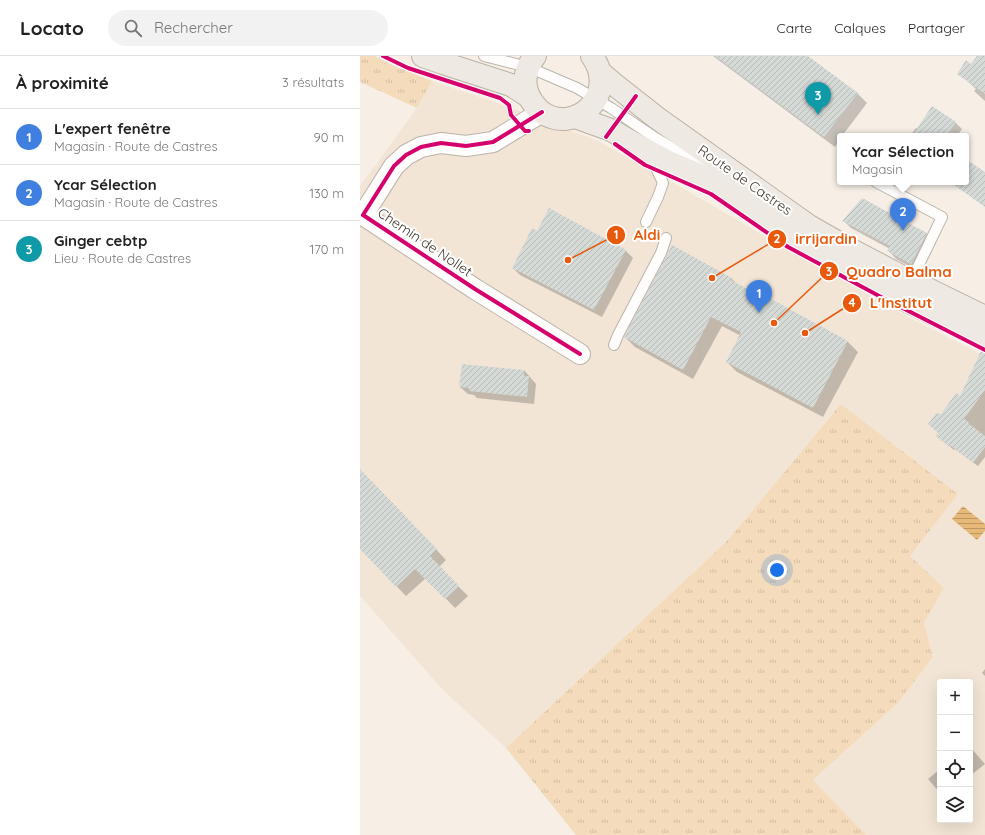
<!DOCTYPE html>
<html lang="fr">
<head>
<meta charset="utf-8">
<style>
  body { margin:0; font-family:Quicksand,sans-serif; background:#f2f2f2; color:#222 }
  .controls { position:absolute; right:12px; bottom:12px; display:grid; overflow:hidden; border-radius:4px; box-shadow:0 4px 16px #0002 }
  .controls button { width:36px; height:36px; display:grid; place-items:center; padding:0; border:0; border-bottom:1px solid #e0e0e0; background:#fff; color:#222; font:20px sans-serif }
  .you { position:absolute; left:417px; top:514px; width:14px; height:14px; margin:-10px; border:3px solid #fff; border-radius:50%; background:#1a73e8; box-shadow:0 0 0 6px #1a73e833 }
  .badge { display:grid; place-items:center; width:26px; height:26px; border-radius:50%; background:#81776c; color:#fff; font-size:13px; font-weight:700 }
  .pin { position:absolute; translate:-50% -33px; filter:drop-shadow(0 1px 2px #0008) }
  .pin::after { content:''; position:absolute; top:21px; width:14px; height:12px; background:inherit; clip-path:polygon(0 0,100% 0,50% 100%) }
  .popup { position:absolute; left:477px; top:77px; width:132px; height:52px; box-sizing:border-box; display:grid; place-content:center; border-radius:4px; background:#fff; filter:drop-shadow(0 1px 3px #0005); font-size:13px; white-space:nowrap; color:#767676 }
  .popup b { font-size:15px; color:#222 }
  .popup::after { content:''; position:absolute; left:50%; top:100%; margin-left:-8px; border:8px solid transparent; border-top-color:#fff }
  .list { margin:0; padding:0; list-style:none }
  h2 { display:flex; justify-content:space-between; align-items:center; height:52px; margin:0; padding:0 16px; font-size:17px }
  h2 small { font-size:13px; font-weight:400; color:#767676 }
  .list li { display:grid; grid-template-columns:26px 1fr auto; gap:12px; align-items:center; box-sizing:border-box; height:56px; padding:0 16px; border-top:1px solid #e0e0e0 }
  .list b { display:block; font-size:15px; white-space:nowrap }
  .list p { margin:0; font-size:13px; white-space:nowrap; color:#767676 }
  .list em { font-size:13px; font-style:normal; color:#767676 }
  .icon { flex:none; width:22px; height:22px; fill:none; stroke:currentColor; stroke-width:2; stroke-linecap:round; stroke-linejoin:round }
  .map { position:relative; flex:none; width:625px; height:779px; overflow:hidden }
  header { display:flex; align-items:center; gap:24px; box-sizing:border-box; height:56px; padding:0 20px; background:#fff; border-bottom:1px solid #e0e0e0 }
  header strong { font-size:19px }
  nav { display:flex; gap:22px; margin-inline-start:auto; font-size:14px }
  .search { width:280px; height:36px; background:#f2f2f2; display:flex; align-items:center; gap:10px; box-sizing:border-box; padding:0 14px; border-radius:22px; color:#767676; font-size:15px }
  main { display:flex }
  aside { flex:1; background:#fff }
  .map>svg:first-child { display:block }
  .built { fill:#f2e5d5; fill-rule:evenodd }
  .grass { fill:url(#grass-tufts) }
  .water { fill:url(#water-rules) }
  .shadow { fill:#0003 }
  .building { fill:url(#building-hatch) }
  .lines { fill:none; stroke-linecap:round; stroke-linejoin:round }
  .lane-casing { stroke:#bcb4ab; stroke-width:12 }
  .street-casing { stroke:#bcb4ab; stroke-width:22 }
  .primary-casing { stroke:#bab0a2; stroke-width:24 }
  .lane { stroke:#fefdfb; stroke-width:10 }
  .street { stroke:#fefdfb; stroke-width:20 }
  .primary { stroke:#eee9e3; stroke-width:22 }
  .cycleway-casing { stroke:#fff; stroke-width:6 }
  .cycleway { stroke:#d6006c; stroke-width:4 }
  .labels { text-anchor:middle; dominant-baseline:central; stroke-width:4; stroke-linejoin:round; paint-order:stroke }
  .street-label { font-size:14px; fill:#41372b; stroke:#fff }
  .leader { fill:none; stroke:#e8590c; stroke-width:1.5 }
  .callout-dot { fill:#e8590c; stroke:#fff; stroke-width:1.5 }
  .mark-label { font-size:12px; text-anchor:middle; font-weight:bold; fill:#fff }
  .callout-label { font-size:15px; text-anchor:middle; font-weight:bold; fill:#e8590c; stroke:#fff; stroke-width:4; stroke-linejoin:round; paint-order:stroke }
</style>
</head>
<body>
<header>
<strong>Locato</strong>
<div class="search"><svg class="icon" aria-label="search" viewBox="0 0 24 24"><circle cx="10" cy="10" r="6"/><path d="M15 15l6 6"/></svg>Rechercher</div>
<nav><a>Carte</a><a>Calques</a><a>Partager</a></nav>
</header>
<main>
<aside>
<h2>À proximité<small>3 résultats</small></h2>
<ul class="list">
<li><span class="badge" style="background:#3f7fe0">1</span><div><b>L'expert fenêtre</b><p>Magasin · Route de Castres</p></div><em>90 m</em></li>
<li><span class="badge" style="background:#3f7fe0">2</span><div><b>Ycar Sélection</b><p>Magasin · Route de Castres</p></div><em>130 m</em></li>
<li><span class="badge" style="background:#0f9aa8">3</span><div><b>Ginger cebtp</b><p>Lieu · Route de Castres</p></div><em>170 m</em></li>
</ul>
</aside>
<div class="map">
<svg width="625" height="779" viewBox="0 0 625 779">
  <defs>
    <pattern id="grass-tufts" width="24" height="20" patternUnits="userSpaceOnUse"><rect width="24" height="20" fill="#f4dbbb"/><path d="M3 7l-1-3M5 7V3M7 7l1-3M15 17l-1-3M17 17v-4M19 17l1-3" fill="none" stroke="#d2bda1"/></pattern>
    <pattern id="water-rules" width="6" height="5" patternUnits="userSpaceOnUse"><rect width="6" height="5" fill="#e6b979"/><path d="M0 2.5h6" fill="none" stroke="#bc9763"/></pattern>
    <pattern id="building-hatch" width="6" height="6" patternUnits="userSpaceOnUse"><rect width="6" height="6" fill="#d5dad7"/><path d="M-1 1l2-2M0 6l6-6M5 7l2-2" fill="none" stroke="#b8bcb9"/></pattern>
  </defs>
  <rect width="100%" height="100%" fill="#f7efe6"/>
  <path class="built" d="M72,25L140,48L238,85L324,133L425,192L552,263L625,300V779H506L453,724L538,647L573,601L564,567L584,532L550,500L598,438L481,348L368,484L146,692L83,634L0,540V130L57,52ZM580,626H610V764H580Z"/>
  <g class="grass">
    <path d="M0,0H15L34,10L72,25L57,52L0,26Z"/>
    <path d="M481,348L598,438L550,500L584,532L564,567L573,601L538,647L453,724L506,779H216L146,692L368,484Z"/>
  </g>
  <path class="water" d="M603,450L625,468V475L617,484L592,463Z"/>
  <g class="shadow">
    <path d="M353,0H447L497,37L507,47L482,80H480V83L475,91Z"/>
    <path d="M619,0H625V45L614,35L616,33L604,22Z"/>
    <path d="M595,66L602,73L597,80H550L556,72L557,73Z"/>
    <path d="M484,165L566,178L574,185L558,215L536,203L529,195L530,193L491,172Z"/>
    <path d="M178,176L265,194L273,202L242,261L160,219L153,212Z"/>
    <path d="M312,190L372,223L378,229L401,241L402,239L488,286L498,296L463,361L377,316L367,306L381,280L362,270L333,323L275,291L265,281Z"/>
    <path d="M625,312V401L618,410L595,393L594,394L577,380L579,377L581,359L600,341Z"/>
    <path d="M164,314L176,328L174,348L117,342L114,339L108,338L100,331Z"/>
    <path d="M0,416L11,425L86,504L79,511L108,540L95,552L66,522L46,540L0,492Z"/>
    <path d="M625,613V620L622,617Z"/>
    <path d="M610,691L625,708L611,719L613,722L610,725Z"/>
    <path d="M580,713V737L568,723Z"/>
  </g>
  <g class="building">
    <path d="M355,0H448L498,37L464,81Z"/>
    <path d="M617,0H625V38L597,18L606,4L611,8Z"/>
    <path d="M572,50L596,66L586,80H552Z"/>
    <path d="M606,103L625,116V151L590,126H606Z"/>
    <path d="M502,142L567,177L551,208L527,195L530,190L482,165Z"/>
    <path d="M189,152L266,194L234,254L152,212L172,172L177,175Z"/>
    <path d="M312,189L372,222L371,224L400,240L402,238L488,285L453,352L366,306L381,276L351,261L323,314L264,281Z"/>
    <path d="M621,295H625V334L604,363L609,366L608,367L625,380V391L613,407L591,390L590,391L575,380L578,377L568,368L576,357L581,358L596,337L600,340Z"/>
    <path d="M102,308L164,314V320H169L167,341L109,335V332L99,331Z"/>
    <path d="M0,413L77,493L70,500L99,530L85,543L55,513L36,531L0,493Z"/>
  </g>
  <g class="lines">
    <defs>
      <g id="lane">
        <path d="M124,0L168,11L217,32L251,52L294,81L348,113"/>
        <path d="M516,126L582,161L551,225"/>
        <path d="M286,166L298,141L303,127L297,114L295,101"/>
        <path d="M254,289L258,279L301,197L306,182"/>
      </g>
      <path id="street" d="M182,56L133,86L106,90L81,87L61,91L46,99L34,110L3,159L115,233L220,298"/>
      <g id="primary">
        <path d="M63,0L83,7L151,29L168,40"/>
        <path d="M175,0C167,10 163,22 167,35C169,43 174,49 180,55C214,81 260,39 232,0"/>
        <path d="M240,16L255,29L297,62L449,170L484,190L543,221L625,261"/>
        <path d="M215,61L251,74L273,87L308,106L344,121L435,183L545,244L625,283"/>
      </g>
    </defs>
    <use href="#lane" class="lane-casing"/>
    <use href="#street" class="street-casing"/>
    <use href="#primary" class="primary-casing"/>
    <use href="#lane" class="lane"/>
    <use href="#street" class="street"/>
    <use href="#primary" class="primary"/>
    <defs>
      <g id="cycleway">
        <path d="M23,0L48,12L140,42L149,49L151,59L165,75H169"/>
        <path d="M182,56L133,86L106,90L81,87L61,91L46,99L34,110L3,159L115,233L220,298"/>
        <path d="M246,81L276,40"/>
        <path d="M255,88L285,109L351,138L428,191L521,241L625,294"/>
      </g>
    </defs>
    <use href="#cycleway" class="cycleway-casing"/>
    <use href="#cycleway" class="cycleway"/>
  </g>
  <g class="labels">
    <g class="street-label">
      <text transform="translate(385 124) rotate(35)">Route de Castres</text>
      <text transform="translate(65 186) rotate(34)">Chemin de Nollet</text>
    </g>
  </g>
  <path class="leader" d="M208 204L256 179M352 222L417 183M414 267L469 215M445 277L492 247"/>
  <g class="callout-dot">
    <circle cx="208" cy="204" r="4"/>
    <circle cx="352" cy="222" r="4"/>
    <circle cx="414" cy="267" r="4"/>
    <circle cx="445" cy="277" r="4"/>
    <circle cx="256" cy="179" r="10"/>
    <circle cx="417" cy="183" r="10"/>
    <circle cx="469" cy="215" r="10"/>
    <circle cx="492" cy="247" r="10"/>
  </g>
  <g class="mark-label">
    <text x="256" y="183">1</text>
    <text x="417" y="187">2</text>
    <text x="469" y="220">3</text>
    <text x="492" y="251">4</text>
  </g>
  <g class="callout-label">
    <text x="287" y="184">Aldi</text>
    <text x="466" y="188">irrijardin</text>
    <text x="539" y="221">Quadro Balma</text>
    <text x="541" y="252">L'Institut</text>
  </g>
</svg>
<div class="controls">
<button>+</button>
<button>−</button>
<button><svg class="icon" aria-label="locate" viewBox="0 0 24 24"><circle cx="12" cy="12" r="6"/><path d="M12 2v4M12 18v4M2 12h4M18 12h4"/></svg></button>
<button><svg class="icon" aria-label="layers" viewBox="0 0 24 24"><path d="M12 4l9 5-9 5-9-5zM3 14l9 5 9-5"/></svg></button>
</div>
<div class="you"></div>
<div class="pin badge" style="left:399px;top:257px;background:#3f7fe0">1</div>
<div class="pin badge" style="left:543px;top:175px;background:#3f7fe0">2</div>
<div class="popup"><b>Ycar Sélection</b>Magasin</div>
<div class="pin badge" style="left:458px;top:59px;background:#0f9aa8">3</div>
</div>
</main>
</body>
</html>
